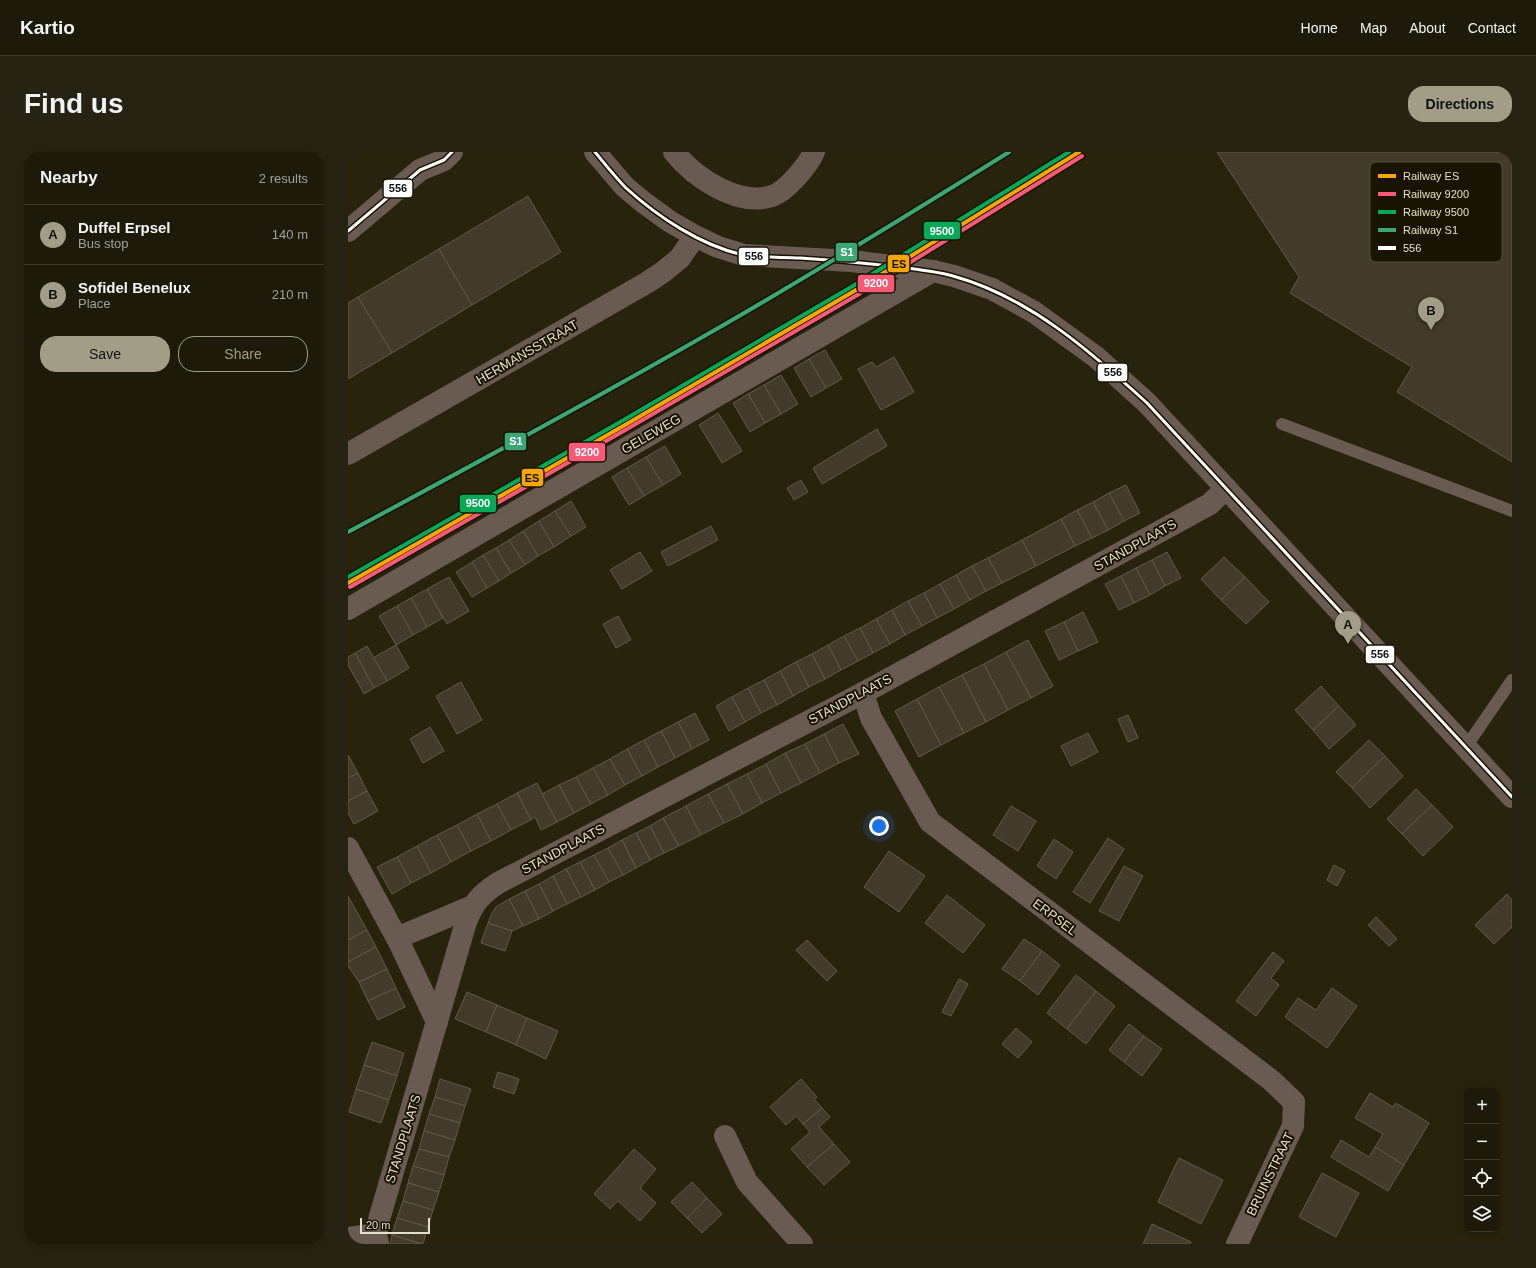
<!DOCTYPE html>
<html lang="en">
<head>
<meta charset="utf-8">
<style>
  body { margin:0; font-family:Arial,sans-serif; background:#262312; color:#f1f3f6 }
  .controls { position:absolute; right:12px; bottom:12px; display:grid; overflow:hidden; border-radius:8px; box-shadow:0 2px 10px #0003 }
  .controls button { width:36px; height:36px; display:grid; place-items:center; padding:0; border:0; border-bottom:1px solid #3c382a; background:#1e1a09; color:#f1f3f6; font:20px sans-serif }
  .scale { position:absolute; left:12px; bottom:10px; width:70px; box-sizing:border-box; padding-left:4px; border:2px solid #e4dfc8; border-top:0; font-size:11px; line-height:14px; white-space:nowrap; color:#e4dfc8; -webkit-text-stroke:3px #181303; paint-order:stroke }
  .you { position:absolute; left:531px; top:674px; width:14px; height:14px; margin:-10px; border:3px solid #fff; border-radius:50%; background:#1a73e8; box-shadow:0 0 0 6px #1a73e833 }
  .badge { display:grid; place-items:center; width:26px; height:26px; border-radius:50%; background:#a29d86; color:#111; font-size:13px; font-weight:700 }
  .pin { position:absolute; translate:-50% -33px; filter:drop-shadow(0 1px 2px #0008) }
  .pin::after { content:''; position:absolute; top:21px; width:14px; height:12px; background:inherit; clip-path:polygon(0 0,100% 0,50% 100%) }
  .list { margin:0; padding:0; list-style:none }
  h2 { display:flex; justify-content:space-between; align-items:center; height:52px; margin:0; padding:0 16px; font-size:17px }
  h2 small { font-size:13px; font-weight:400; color:#a1a19c }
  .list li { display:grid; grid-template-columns:26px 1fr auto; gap:12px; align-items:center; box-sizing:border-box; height:60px; padding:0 16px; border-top:1px solid #3c382a }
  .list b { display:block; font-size:15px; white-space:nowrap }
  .list p { margin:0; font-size:13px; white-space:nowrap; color:#a1a19c }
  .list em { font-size:13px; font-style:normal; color:#a1a19c }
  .actions { display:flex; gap:8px; padding:12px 16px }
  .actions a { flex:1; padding:9px 0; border:1px solid #a29d86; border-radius:16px; text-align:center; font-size:14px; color:#a29d86 }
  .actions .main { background:#a29d86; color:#111 }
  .icon { flex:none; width:22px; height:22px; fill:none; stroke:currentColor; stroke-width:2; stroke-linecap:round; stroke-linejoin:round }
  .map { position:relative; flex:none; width:1164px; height:1092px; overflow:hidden; border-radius:16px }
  header { display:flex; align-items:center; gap:24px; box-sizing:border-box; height:56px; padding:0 20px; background:#1e1a09; border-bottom:1px solid #3c382a }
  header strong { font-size:19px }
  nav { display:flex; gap:22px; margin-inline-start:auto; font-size:14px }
  .intro { display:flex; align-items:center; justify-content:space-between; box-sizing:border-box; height:96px; padding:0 24px }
  h1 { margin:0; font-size:28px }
  .button { padding:10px 18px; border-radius:16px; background:#a29d86; color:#111; font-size:14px; font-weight:700 }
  main { display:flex; gap:24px; padding:0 24px }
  aside { flex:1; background:#1e1a09; border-radius:16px; box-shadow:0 2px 10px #0003 }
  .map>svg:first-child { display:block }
  .building { fill:#423b2a; stroke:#625a48 }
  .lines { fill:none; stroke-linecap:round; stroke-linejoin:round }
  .service { stroke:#695b52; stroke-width:12 }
  .minor { stroke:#695b52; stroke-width:22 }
  .tertiary { stroke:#695b52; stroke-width:22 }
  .bus-1-casing { stroke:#181303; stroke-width:6 }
  .bus-1 { stroke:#fff; stroke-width:3 }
  .rail-1-casing { stroke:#181303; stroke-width:7 }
  .rail-2-casing { stroke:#181303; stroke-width:7 }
  .rail-3-casing { stroke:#181303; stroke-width:7 }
  .rail-4-casing { stroke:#181303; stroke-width:7 }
  .rail-1 { stroke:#f7a600; stroke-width:4 }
  .rail-2 { stroke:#f75a77; stroke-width:4 }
  .rail-3 { stroke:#06aa56; stroke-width:4 }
  .rail-4 { stroke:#3aa774; stroke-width:4 }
  .labels { text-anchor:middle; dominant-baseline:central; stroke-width:4; stroke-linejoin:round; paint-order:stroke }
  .street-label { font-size:13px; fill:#e4dfc8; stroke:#181303 }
  .key { fill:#181303; stroke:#55503e; stroke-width:1 }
  .key-label { font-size:11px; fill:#e4dfc8 }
  .line-badge { stroke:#181303; stroke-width:1.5 }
  .badge-label { font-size:11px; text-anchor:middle; font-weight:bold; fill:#fff }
  .pale-badge-label { font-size:11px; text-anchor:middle; font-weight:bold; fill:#111 }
</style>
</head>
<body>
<header>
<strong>Kartio</strong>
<nav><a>Home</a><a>Map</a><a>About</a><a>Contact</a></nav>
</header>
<div class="intro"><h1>Find us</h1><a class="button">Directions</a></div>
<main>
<aside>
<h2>Nearby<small>2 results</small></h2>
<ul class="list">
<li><span class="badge">A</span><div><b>Duffel Erpsel</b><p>Bus stop</p></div><em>140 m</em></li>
<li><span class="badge">B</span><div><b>Sofidel Benelux</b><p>Place</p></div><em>210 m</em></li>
</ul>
<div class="actions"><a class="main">Save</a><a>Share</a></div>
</aside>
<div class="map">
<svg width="1164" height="1092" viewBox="0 0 1164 1092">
  <rect width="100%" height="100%" fill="#28230c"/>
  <g class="building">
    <path d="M869,0H1164V310L1049,240L1064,215L942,141L951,125Z"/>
    <path d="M180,44L213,100L124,153L91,97Z"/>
    <path d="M91,97L124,153L44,201L10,145Z"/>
    <path d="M10,145L44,201L0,227V151Z"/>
    <path d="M477,198L494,227L478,236L461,207Z"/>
    <path d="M546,205L566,240L533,258L510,217L524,210L528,215Z"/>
    <path d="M461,207L478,236L463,245L446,216Z"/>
    <path d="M433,223L450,252L433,262L416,233Z"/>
    <path d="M416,233L433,262L417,271L400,242Z"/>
    <path d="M400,242L417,271L402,280L385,251Z"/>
    <path d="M370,261L394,299L374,311L351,273Z"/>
    <path d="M529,277L539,294L474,332L465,316Z"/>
    <path d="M317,294L333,322L315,333L298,305Z"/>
    <path d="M298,305L315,333L296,344L279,316Z"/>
    <path d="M279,316L296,344L281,353L264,325Z"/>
    <path d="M453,328L460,340L446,348L439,336Z"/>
    <path d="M778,333L792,361L776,369L761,341Z"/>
    <path d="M761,341L776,369L760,378L745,350Z"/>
    <path d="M223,349L238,375L223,384L207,359Z"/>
    <path d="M745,350L760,378L744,386L729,358Z"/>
    <path d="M729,358L744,386L727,394L713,367Z"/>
    <path d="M207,359L223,384L206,395L191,369Z"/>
    <path d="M713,367L727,394L688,414L674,388Z"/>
    <path d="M191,369L206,395L190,404L175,379Z"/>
    <path d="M363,374L370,388L320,414L313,400Z"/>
    <path d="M175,379L190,404L177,413L161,388Z"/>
    <path d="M161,388L177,413L163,421L148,396Z"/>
    <path d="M674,388L688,414L654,431L640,406Z"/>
    <path d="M148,396L163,421L151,429L135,403Z"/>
    <path d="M292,400L304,419L274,437L262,418Z"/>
    <path d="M819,400L833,426L817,434L804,408Z"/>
    <path d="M135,403L151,429L139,436L124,410Z"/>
    <path d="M876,405L897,425L873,448L853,427Z"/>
    <path d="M640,406L654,431L638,439L624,414Z"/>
    <path d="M804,408L817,434L802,443L788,416Z"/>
    <path d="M124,410L139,436L124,445L108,420Z"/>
    <path d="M624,414L638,439L622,448L608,423Z"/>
    <path d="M788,416L802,443L786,451L773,424Z"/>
    <path d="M608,423L622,448L606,457L592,432Z"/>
    <path d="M773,424L786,451L771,458L757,432Z"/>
    <path d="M101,425L121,459L99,472L79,437Z"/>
    <path d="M897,425L921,450L898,472L873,448Z"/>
    <path d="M592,432L606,457L589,466L576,441Z"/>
    <path d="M79,437L95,466L79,475L63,446Z"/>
    <path d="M576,441L589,466L574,474L560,449Z"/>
    <path d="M63,446L79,475L65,483L49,454Z"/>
    <path d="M560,449L574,474L557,483L544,458Z"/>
    <path d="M49,454L65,483L48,493L31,464Z"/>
    <path d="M544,458L557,483L542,492L528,467Z"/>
    <path d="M735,460L750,490L730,499L716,470Z"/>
    <path d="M270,464L283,488L268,496L255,472Z"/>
    <path d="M528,467L542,492L525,501L512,476Z"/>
    <path d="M716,470L730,499L711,508L697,479Z"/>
    <path d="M512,476L525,501L510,509L496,484Z"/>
    <path d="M496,484L510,509L493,518L480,493Z"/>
    <path d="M680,488L705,534L683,546L658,500Z"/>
    <path d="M48,493L61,516L39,529L25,506Z"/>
    <path d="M480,493L493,518L477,527L464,502Z"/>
    <path d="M19,494L39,529L26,536L7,501Z"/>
    <path d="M658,500L683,546L660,558L636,512Z"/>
    <path d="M7,501L26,536L16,542L0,513V505Z"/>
    <path d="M464,502L477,527L461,535L448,510Z"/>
    <path d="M448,510L461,535L445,544L432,519Z"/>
    <path d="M636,512L660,558L638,570L614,523Z"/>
    <path d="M432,519L445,544L429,553L416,528Z"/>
    <path d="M614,523L638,570L616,581L591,535Z"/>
    <path d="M416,528L429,553L413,561L400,536Z"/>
    <path d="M113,530L134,568L109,582L88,544Z"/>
    <path d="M973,534L991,554L965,578L947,558Z"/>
    <path d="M591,535L616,581L593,593L569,547Z"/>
    <path d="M400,536L413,561L397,570L384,545Z"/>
    <path d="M384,545L397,570L381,579L368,554Z"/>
    <path d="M569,547L593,593L571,605L547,559Z"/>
    <path d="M991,554L1008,573L981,597L965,578Z"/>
    <path d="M347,561L361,588L344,597L330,570Z"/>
    <path d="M780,563L790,586L780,590L770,567Z"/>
    <path d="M330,570L344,597L327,606L313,579Z"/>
    <path d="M495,572L511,602L491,611L476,582Z"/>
    <path d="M82,575L96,599L75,611L62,587Z"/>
    <path d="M313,579L327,606L310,615L296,588Z"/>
    <path d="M740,581L750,600L723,614L713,594Z"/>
    <path d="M476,582L491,611L472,621L457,592Z"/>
    <path d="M296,588L310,615L294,624L279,597Z"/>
    <path d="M1021,588L1037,604L1004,636L988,620Z"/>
    <path d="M457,592L472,621L453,631L437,601Z"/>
    <path d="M279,597L294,624L277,633L262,607Z"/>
    <path d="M437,601L453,631L433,641L418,612Z"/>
    <path d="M0,603L10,621L0,626Z"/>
    <path d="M1037,604L1055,624L1022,656L1004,636Z"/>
    <path d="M262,607L277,633L260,643L245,616Z"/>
    <path d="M418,612L433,641L414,651L399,622Z"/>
    <path d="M245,616L260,643L243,652L228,625Z"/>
    <path d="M10,621L19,639L0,649V626Z"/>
    <path d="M399,622L414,651L395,662L379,632Z"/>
    <path d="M228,625L243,652L226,661L211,633Z"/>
    <path d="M189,631L209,670L193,678L187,665L183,668L169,641Z"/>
    <path d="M379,632L395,662L376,671L360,642Z"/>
    <path d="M211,633L226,661L209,670L194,642Z"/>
    <path d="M1068,637L1084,653L1054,682L1039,667Z"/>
    <path d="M19,639L30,659L6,672L0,661V649Z"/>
    <path d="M169,641L183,668L163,678L149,652Z"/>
    <path d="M360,642L376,671L353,683L338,654Z"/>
    <path d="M149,652L163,678L143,689L129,662Z"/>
    <path d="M1084,653L1105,675L1075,704L1054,682Z"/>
    <path d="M338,654L353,683L331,694L315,666Z"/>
    <path d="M663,654L688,669L670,699L645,683Z"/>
    <path d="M129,662L143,689L123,699L109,673Z"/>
    <path d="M315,666L331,694L316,701L302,674Z"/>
    <path d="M109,673L123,699L103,710L89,683Z"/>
    <path d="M302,674L316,701L302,708L288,681Z"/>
    <path d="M288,681L302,708L288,716L274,688Z"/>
    <path d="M89,683L103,710L83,721L69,694Z"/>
    <path d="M760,686L776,697L742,751L725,740Z"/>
    <path d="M706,687L725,700L708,727L689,714Z"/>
    <path d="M274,688L288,716L275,723L260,696Z"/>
    <path d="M69,694L83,721L63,731L49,705Z"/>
    <path d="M260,696L275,723L261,730L246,703Z"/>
    <path d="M541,699L577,724L551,760L516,735Z"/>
    <path d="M246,703L261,730L247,738L232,710Z"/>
    <path d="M49,705L63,731L44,742L29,715Z"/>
    <path d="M232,710L247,738L233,745L218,717Z"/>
    <path d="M986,713L997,719L989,734L979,728Z"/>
    <path d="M776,714L795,724L771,769L751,759Z"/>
    <path d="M218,717L233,745L219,752L205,724Z"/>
    <path d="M205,724L219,752L205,759L191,732Z"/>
    <path d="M191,732L205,759L191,767L177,739Z"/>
    <path d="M177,739L191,767L175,774L161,747Z"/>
    <path d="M1159,742L1164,748V775L1146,792L1127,773Z"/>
    <path d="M599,743L637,773L615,801L577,771Z"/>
    <path d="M0,744L19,778L0,788Z"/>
    <path d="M161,747L175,774L164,779L140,771L144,761L148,755Z"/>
    <path d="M1028,765L1049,787L1041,794L1020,773Z"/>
    <path d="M140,771L164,779L157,799L133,791Z"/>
    <path d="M19,778L28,795L0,810V788Z"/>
    <path d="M676,787L694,799L672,829L654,817Z"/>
    <path d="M459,788L489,819L479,829L448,798Z"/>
    <path d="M28,795L39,817L11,830L0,814V810Z"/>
    <path d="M694,799L712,813L690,843L672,829Z"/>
    <path d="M925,800L936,809L923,826L931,833L908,864L888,849Z"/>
    <path d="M39,817L48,836L20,849L11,830Z"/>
    <path d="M728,823L748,839L719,877L699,861Z"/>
    <path d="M611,827L620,832L603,864L594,860Z"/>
    <path d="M48,836L57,855L30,868L20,849Z"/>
    <path d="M984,836L1009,854L979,896L937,865L950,846L968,858Z"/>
    <path d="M748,839L767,854L738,892L719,877Z"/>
    <path d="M119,840L149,853L138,880L107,867Z"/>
    <path d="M149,853L179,866L168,893L138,880Z"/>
    <path d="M179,866L210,879L198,907L168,893Z"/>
    <path d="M781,872L796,884L776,910L761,898Z"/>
    <path d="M668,876L684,890L670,906L654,892Z"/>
    <path d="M796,884L814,897L794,924L776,910Z"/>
    <path d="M24,890L56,901L49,924L16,913Z"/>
    <path d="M16,913L49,924L41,948L8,937Z"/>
    <path d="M150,920L171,927L166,942L145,935Z"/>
    <path d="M92,927L123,937L117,954L87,945Z"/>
    <path d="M453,927L469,945L466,947L474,956L455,972L448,964L438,973L422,955Z"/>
    <path d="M8,937L41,948L33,971L1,960Z"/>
    <path d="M1022,941L1045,955L1048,951L1081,971L1056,1013L1027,995L1035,982L1007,966Z"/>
    <path d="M87,945L117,954L112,971L81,962Z"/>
    <path d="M474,956L482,965L471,975L486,992L459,1015L443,997L462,980L455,972Z"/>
    <path d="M81,962L112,971L107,988L76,979Z"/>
    <path d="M76,979L107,988L101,1005L71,997Z"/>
    <path d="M993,988L1021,1005L1027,995L1056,1013L1040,1039L983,1005Z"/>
    <path d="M486,992L502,1010L476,1033L459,1015Z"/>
    <path d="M71,997L101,1005L96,1023L65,1014Z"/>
    <path d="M286,997L308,1017L292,1036L308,1051L292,1069L270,1049L262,1057L246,1042Z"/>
    <path d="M831,1006L875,1028L853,1072L810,1050Z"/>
    <path d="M65,1014L96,1023L91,1040L60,1031Z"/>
    <path d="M974,1021L1011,1041L988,1085L951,1065Z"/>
    <path d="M344,1030L359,1046L339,1066L323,1050Z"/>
    <path d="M60,1031L91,1040L85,1058L55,1049Z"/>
    <path d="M359,1046L374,1062L354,1081L339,1066Z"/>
    <path d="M55,1049L85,1058L80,1075L49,1066Z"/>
    <path d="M49,1066L80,1075L75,1092L44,1083Z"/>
    <path d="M804,1072L843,1090L842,1092H795Z"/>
    <path d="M44,1083L73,1092H42Z"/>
  </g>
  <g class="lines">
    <g class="service">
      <path d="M934,272L1164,359"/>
      <path d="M1118,595L1164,528"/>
    </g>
    <g class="minor">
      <path d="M326,0C347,26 390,55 424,44C439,39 460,13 466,0"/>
      <path d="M0,302L300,130L315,120L332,106L347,84"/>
      <path d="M0,457L585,119"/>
      <path d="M515,541L523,566L582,670L923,928L946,950L945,974L889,1092"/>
      <path d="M0,696L51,790L89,870"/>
      <path d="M49,786L125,754"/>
      <path d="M377,984L399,1030L454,1092"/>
      <path d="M0,1086L28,1082"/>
      <path d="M30,1092L28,1082L32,1064L118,770C126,750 132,743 150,731L515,541L862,352L878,336"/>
    </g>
    <g class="tertiary">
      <path d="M247,0L277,35L295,50L321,69L347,84L370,95L396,103L503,109L585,119L606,124L644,137L686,160L748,205L799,251L1164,645"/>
      <path d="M0,79L72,18L96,8L104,0"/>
    </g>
    <defs>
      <g id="bus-1">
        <path d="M247,0C257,12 267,25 278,36C310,65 352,93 395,103C411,106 435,105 452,106C484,108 517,111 549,115C568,117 587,119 605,124C681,145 742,199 799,251L1164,645"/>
        <path d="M0,79L72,18L96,8L104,0"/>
      </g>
    </defs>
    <use href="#bus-1" class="bus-1-casing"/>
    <use href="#bus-1" class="bus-1"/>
    <defs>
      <path id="rail-1" d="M0,431L277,273L508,138L731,0"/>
      <path id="rail-2" d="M2,435L279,277L511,142L734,4"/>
      <path id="rail-3" d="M0,425L274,269L505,134L721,0"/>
      <path id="rail-4" d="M0,380C127,312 254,243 379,171C474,116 568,58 661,0"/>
    </defs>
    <use href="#rail-1" class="rail-1-casing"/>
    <use href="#rail-2" class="rail-2-casing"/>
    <use href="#rail-3" class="rail-3-casing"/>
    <use href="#rail-4" class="rail-4-casing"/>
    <use href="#rail-1" class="rail-1"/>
    <use href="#rail-2" class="rail-2"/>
    <use href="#rail-3" class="rail-3"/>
    <use href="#rail-4" class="rail-4"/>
  </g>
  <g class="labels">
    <g class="street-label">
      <text transform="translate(179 200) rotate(-30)">HERMANSSTRAAT</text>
      <text transform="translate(303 282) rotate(-30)">GELEWEG</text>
      <text transform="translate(787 393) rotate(-29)">STANDPLAATS</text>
      <text transform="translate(502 547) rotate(-28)">STANDPLAATS</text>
      <text transform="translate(215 697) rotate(-28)">STANDPLAATS</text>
      <text transform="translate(707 765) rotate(37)">ERPSEL</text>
      <text transform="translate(55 987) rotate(-73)">STANDPLAATS</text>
      <text transform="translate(922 1022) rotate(-64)">BRUINSTRAAT</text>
    </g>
  </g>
  <rect x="1022" y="10" width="132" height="100" rx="6" class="key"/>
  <rect x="1030" y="22" width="18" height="4" fill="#f7a600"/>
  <rect x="1030" y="40" width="18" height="4" fill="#f75a77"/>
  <rect x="1030" y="58" width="18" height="4" fill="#06aa56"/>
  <rect x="1030" y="76" width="18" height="4" fill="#3aa774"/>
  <rect x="1030" y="94" width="18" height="4" fill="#fff"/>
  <g class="key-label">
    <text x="1055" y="28">Railway ES</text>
    <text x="1055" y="46">Railway 9200</text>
    <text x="1055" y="64">Railway 9500</text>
    <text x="1055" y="82">Railway S1</text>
    <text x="1055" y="100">556</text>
  </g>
  <g class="line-badge">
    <rect x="35" y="27" width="30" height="19" rx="4" fill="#fff"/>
    <rect x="575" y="69" width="38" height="19" rx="4" fill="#06aa56"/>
    <rect x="487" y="90" width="23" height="20" rx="4" fill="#3aa774"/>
    <rect x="390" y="95" width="31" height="19" rx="4" fill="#fff"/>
    <rect x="539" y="102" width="23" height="19" rx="4" fill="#f7a600"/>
    <rect x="509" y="122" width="38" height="19" rx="4" fill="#f75a77"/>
    <rect x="749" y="211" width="31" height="19" rx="4" fill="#fff"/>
    <rect x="156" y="280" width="23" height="19" rx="4" fill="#3aa774"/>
    <rect x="220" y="290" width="38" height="20" rx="4" fill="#f75a77"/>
    <rect x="173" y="316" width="23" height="19" rx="4" fill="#f7a600"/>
    <rect x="111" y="342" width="38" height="19" rx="4" fill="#06aa56"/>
    <rect x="1017" y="493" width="30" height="19" rx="4" fill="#fff"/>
  </g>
  <g class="badge-label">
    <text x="594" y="83">9500</text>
    <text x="499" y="104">S1</text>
    <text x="528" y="135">9200</text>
    <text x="168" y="293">S1</text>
    <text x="239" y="304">9200</text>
    <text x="130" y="355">9500</text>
  </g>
  <g class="pale-badge-label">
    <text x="50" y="40">556</text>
    <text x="406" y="108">556</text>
    <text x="551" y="116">ES</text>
    <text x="765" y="224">556</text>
    <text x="184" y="330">ES</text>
    <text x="1032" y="506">556</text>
  </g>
</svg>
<div class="controls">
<button>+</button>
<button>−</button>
<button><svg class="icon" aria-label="locate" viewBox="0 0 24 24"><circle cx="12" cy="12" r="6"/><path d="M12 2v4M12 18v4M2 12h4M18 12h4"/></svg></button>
<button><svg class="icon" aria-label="layers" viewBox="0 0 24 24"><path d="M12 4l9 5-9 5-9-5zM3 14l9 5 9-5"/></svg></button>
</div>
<div class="scale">20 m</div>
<div class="you"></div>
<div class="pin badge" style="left:1000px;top:492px">A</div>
<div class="pin badge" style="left:1083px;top:178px">B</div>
</div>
</main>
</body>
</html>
